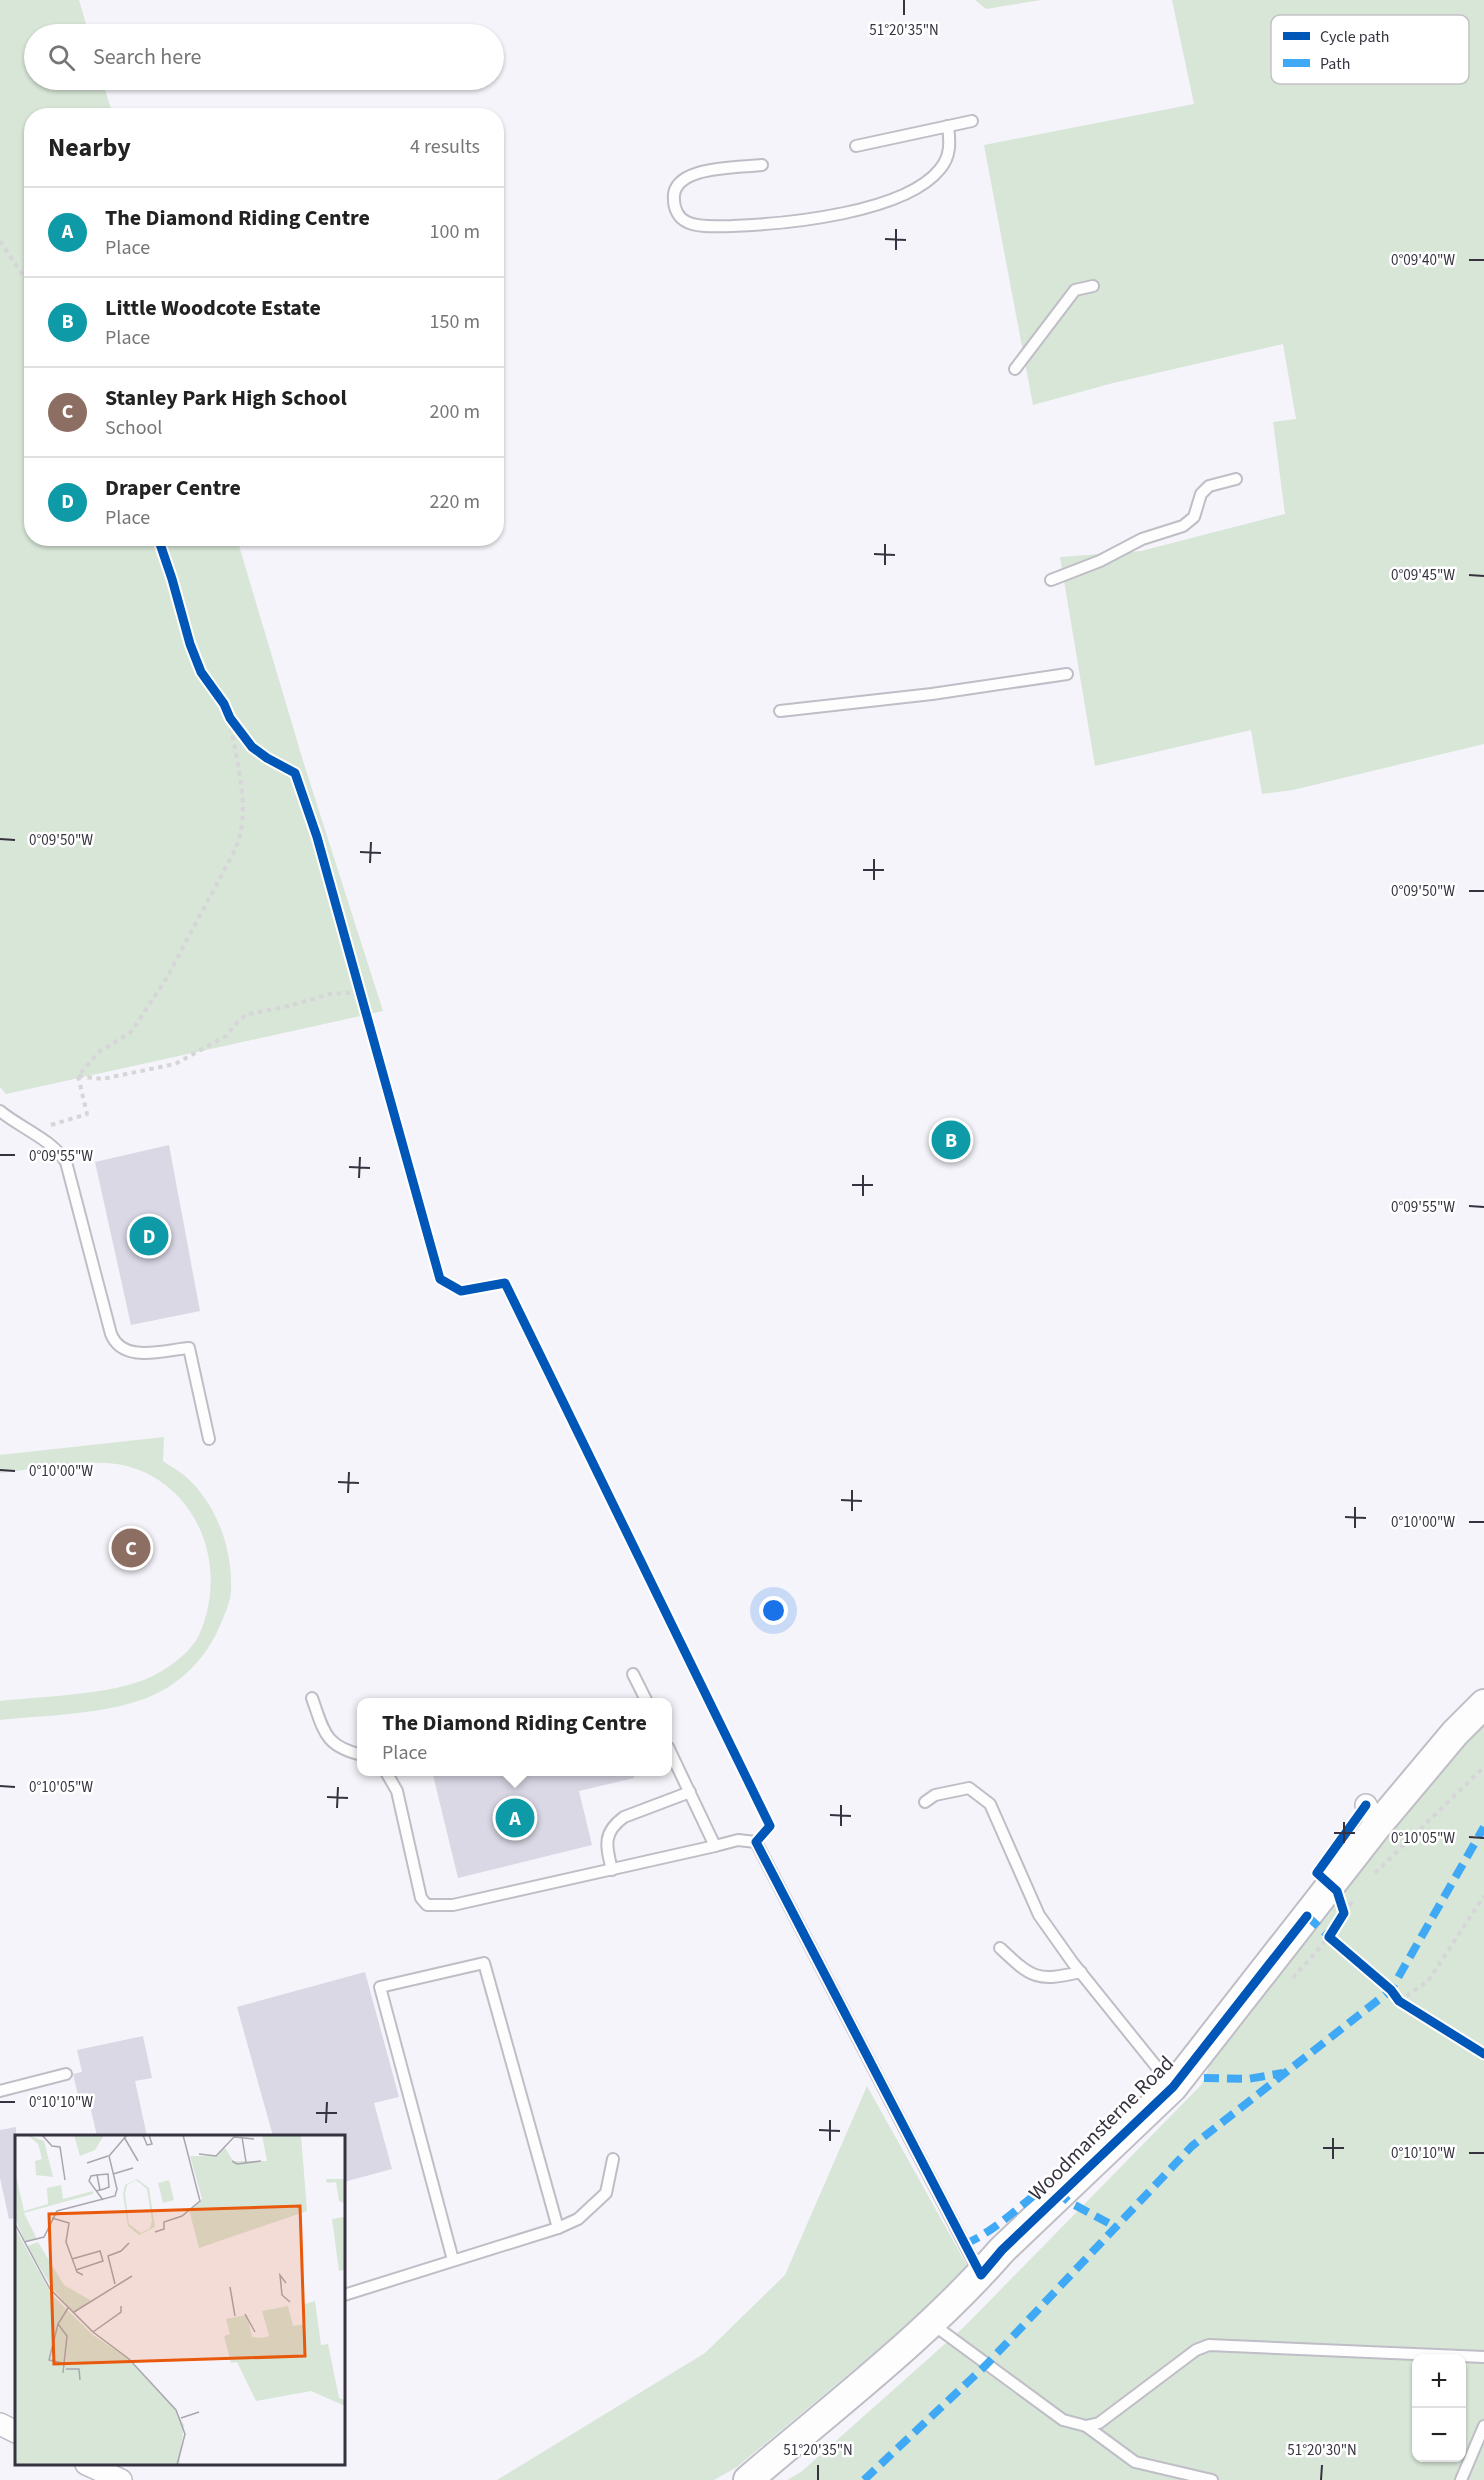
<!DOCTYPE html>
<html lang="en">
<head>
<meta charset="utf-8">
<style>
  body { margin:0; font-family:"Source Sans 3",sans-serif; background:#f6f6f6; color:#222 }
  .controls { position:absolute; right:18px; bottom:18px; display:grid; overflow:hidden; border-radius:12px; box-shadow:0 2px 4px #0004 }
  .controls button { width:54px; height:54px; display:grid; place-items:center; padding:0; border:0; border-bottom:2px solid #e0e0e0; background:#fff; color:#222; font:30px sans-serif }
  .you { position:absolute; left:774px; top:1611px; width:21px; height:21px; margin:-15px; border:4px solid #fff; border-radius:50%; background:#1a73e8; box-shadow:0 0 0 9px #1a73e833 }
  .badge { display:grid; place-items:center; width:39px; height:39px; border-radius:50%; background:#111827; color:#fff; font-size:20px; font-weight:700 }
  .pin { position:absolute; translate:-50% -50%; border:3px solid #fff; box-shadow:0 2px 6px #0006 }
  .popup { position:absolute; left:357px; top:1698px; width:315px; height:78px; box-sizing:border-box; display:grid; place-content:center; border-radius:12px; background:#fff; filter:drop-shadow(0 2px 4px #0005); font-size:20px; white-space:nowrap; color:#767676 }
  .popup b { font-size:22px; color:#222 }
  .popup::after { content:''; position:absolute; left:50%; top:100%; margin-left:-12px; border:12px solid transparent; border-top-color:#fff }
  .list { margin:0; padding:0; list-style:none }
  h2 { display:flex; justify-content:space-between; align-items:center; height:78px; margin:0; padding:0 24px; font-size:26px }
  h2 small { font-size:20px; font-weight:400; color:#767676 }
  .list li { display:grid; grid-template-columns:39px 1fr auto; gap:18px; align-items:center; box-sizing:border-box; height:90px; padding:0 24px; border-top:2px solid #e0e0e0 }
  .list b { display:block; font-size:22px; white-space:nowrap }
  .list p { margin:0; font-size:20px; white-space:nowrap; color:#767676 }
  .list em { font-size:20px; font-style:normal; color:#767676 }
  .icon { flex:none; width:33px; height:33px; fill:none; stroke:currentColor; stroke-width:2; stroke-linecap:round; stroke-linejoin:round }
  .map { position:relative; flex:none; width:1484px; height:2480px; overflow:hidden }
  .search { position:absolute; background:#fff; box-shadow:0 2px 4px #0004; left:24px; top:24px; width:480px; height:66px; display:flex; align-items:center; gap:15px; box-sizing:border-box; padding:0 21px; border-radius:33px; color:#767676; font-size:22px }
  .panel { position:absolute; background:#fff; box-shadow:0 2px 4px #0004; left:24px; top:108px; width:480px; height:438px; border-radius:24px }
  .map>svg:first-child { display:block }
  .green { fill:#d7e6d7; fill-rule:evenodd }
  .building { fill:#dad8e5 }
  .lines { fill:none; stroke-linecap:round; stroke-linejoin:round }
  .service-casing { stroke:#bfbdc6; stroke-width:14 }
  .minor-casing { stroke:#bfbdc6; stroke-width:24 }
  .secondary-casing { stroke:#bfbdc6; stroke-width:32 }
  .path { stroke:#d6d5d7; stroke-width:4; stroke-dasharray:4.5 4.5; stroke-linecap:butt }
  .service { stroke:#fefdfe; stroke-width:10 }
  .minor { stroke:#fefdfe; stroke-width:21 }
  .secondary { stroke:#fefdfe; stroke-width:28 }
  .quiet { stroke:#3fa9f5; stroke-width:8; stroke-dasharray:15 8; stroke-linecap:butt }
  .cycleway-casing { stroke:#fff; stroke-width:13 }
  .cycleway { stroke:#0057b8; stroke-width:9 }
  .ticks { fill:none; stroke:#36323f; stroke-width:2 }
  .labels { text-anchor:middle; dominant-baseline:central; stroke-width:5; stroke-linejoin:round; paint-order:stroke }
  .street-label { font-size:21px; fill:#36323f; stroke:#fff }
  .inset-road { fill:none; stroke:#a9a6af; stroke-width:1.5 }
  .view { fill:#e8590c; fill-opacity:0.15; stroke:#e8590c; stroke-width:3 }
  .inset-edge { fill:none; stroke:#36323f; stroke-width:3 }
  .key { fill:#fff; stroke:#c3c2c5; stroke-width:1.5 }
  .key-label { font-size:16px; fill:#36323f }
  .ticks-label { font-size:15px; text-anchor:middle; fill:#36323f; stroke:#fff; stroke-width:5; stroke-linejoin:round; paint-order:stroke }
</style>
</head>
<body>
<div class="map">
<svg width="1484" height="2480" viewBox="0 0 1484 2480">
  <rect width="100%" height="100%" fill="#f5f4fa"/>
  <g class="green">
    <path d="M0,0H79L89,34H34V80H102L113,115L32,116V538L237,539L304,764L383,1011L6,1094L0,1087Z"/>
    <path d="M975,0H1041L986,9Z"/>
    <path d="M1172,0H1484V744L1293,790L1262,794L1251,730L1095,766L1060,557L1141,551L1285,514L1273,422L1296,419L1283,344L1113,383L1033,405L984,145L1194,104Z"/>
    <path d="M164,1437L163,1461C170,1466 179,1471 185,1476C217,1504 233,1550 231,1591C230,1604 223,1618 218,1630C204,1661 177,1687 144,1699C99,1715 47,1715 0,1720V1701C44,1696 124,1695 160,1672C174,1664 192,1650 199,1635C229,1569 200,1486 127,1466C92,1457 36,1469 0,1473V1455Z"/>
    <path d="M1484,1704V2480H787L801,2472L964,2327L1202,2084L1218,2044ZM1416,2358H1462V2458H1416Z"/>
    <path d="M867,2086L969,2269L886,2343L737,2467L714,2480H497L705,2353L785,2275Z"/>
  </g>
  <g class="building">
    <path d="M169,1145L200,1311L131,1325L95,1162Z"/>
    <path d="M448,1772H633L634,1778L579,1791L592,1845L458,1878L433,1775Z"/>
    <path d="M365,1972L399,2097L374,2103L392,2169L344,2182V2136H273L237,2007Z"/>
    <path d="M143,2036L152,2078L135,2081L147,2136H97L87,2093L78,2095L73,2074L82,2072L77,2050Z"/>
    <path d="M16,2127V2218L9,2219L0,2178V2130Z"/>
  </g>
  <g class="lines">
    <defs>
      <g id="service">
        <path d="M856,146L972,121"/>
        <path d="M762,165C739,168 670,165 674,200C674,208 678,218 687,222C699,228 719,226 732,226C786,224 905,213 940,169C951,156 950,142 948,126"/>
        <path d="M1015,369L1075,290L1093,286"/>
        <path d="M1051,580L1100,561L1142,539L1183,526L1194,517L1201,494L1209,486L1236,479"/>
        <path d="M780,711L932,694L1067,674"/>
        <path d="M0,1111C22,1129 50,1138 66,1162L111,1334C123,1364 164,1350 189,1348L209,1439"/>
        <path d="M633,1674L647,1702"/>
        <path d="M312,1698C324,1731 324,1746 362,1755"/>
        <path d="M668,1747L715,1846L738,1840L756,1842L979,2272"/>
        <path d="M386,1772L397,1791L421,1898L427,1905H453L715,1846"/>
        <path d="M925,1802L935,1795L969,1788L990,1804L1039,1915L1073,1963L1172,2086"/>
        <path d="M612,1870C606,1846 602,1833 624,1817L690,1792"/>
        <path d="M1000,1948C1032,1978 1036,1982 1081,1972"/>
        <path d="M0,2091L66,2074"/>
        <path d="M453,2260L380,1987L484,1963L558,2228"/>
        <path d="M344,2295L558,2228L578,2219L606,2193L613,2159"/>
        <path d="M931,2323L1063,2420L1086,2426L1099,2423L1196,2350L1209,2345L1484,2357"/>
        <path d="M1086,2426L1135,2462L1212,2480"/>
        <path d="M1461,2480L1484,2426"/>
      </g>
      <g id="minor">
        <path d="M1366,1805L1377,1826"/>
        <path d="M0,2424L16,2432"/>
        <path d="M86,2464L121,2480"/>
      </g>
      <path id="secondary" d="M748,2480C834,2406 927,2336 1002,2250L1173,2087L1377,1826L1455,1733L1484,1704"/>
    </defs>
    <use href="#service" class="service-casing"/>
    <use href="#minor" class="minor-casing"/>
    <use href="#secondary" class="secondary-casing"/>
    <g class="path">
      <path d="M0,241L32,289"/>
      <path d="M158,538L172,579L190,644L201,672L224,704L230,718L252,747L267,758L295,773L317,837L361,992L330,994L289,1006L248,1014L240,1019L226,1036L175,1064L102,1079L78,1076L99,1052L131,1032L166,979L235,850C253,808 235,761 230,718"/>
      <path d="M51,1125L87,1114L78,1076"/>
      <path d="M1375,1873L1484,1767"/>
      <path d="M1344,1913L1352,1902"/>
      <path d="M1293,1978L1329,1937"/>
      <path d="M1399,2001L1428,1981L1484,1896"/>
    </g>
    <use href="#service" class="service"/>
    <use href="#minor" class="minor"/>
    <use href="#secondary" class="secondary"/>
    <g class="quiet">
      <path d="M1307,1916L1332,1939"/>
      <path d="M1204,2078L1248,2079L1283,2073"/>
      <path d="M1057,2191L1069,2202L1116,2227"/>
      <path d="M965,2244C996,2231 1021,2204 1049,2184L1050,2186"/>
      <path d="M864,2480L986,2365L1192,2146L1391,1990L1484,1827"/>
    </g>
    <defs>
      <g id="cycleway">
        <path d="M158,538L172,579L190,644L201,672L224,704L230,718L252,747L267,758L295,773L317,837L440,1279L461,1291L505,1283L770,1826L756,1842L981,2275L1002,2250L1173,2087L1307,1916"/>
        <path d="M1366,1805L1317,1873L1337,1891L1344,1913L1329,1937L1391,1990L1399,2001L1484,2054"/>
      </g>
    </defs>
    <use href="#cycleway" class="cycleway-casing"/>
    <use href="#cycleway" class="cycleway"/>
  </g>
  <path class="ticks" d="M904,15V0M885,239L906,240M896,250V229M1469,260H1484M874,554L895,555M885,565V544M1469,575L1484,576M0,839L15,840M360,852L381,853M370,863L371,842M863,870H884M874,880V859M1469,891H1484M0,1155H15M349,1167L370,1168M359,1178L360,1157M852,1185H873M863,1196V1175M1469,1206L1484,1207M0,1470L15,1471M338,1482L359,1483M348,1493L349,1472M841,1500L862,1501M852,1511V1490M1345,1517L1366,1518M1469,1522H1484M1355,1528V1507M0,1786L15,1787M327,1797L348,1798M337,1808L338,1787M830,1815L851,1816M841,1826V1805M1334,1833H1355M1469,1837L1484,1838M1344,1843V1822M0,2102H15M316,2113H337M326,2123L327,2102M819,2130L840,2131M830,2141V2120M1323,2148H1344M1469,2153H1484M1333,2159V2138M818,2480V2465M1321,2480L1322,2465"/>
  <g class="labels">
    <g class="street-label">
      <text transform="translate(1101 2128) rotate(-45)">Woodmansterne Road</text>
    </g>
  </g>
  <g transform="translate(15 2135)">
    <rect width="330" height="330" fill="#f5f4fa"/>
    <path d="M13,0L29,6L38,42L21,40L20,26L27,24L23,9ZM59,0H89L80,15L65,21ZM247,0H286L292,76L184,113L174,75L187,64L175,21H203L209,11L218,26H252ZM0,36L9,76L33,69L32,53L46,50L48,64L78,56V59L9,78L22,104L10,106L0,84ZM122,44L134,53L140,92L124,100L113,91L108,60L110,50ZM121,45L132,54L137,86L135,93L126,98L114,89L110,59L112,50ZM311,44H330V135L324,136L317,84L329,82V68L324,66L321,47L312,48ZM154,45L159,65L148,68L143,48ZM0,93L37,160L78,200L114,224L161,275L169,290L164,330H0ZM23,107L49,150L77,166L58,177L38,154L12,111ZM300,166L306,210L313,209L324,263L330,265V271L296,256L241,266L222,227L216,228L209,201L215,199L211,184L232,180L237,202L247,203L254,201L247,176L273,171L278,191L290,189L287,170Z" fill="#d7e6d7" fill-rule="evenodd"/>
    <path class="inset-road" d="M27,0L37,11L45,12L50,45M128,0L132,10L137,9L134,0M109,2L123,26M227,2L231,27M184,19L201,21L219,2L239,4M217,26L222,29L246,26M72,28L93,21M98,39L118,33M82,40L76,41L74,46L88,65M81,56L89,54L94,52L93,39L82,40L85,55M37,83L54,88L51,107L62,137L68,140M0,89L35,154L78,197L114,224L161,275L170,299L162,330M140,97L149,94V87L167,81L185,66L168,0M9,107L29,102L42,76L100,61L102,54L94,21L112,0M57,124L85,116L88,126L61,135M271,148L265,140L267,160L275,167M100,149L93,121L106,116L114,108M215,152L220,181M59,177L117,141M230,179L240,197M43,189L34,225L51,229M78,197L106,177V171M51,234H64L65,245M48,238L52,201L43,189L53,173M166,283L184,277"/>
    <path class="view" d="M285,71L290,221L39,229L34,79Z"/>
    <rect width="330" height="330" class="inset-edge"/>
  </g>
  <rect x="1271" y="15" width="198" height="69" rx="9" class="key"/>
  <rect x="1283" y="32" width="27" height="8" fill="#0057b8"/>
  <rect x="1283" y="59" width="27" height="8" fill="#3fa9f5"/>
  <g class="key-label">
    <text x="1320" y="42">Cycle path</text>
    <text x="1320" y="69">Path</text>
  </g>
  <g class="ticks-label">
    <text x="904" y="35">51°20'35"N</text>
    <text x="1423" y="265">0°09'40"W</text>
    <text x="1423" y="580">0°09'45"W</text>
    <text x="61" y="845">0°09'50"W</text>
    <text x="1423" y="896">0°09'50"W</text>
    <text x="61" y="1161">0°09'55"W</text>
    <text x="1423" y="1212">0°09'55"W</text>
    <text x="61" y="1476">0°10'00"W</text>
    <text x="1423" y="1527">0°10'00"W</text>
    <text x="61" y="1792">0°10'05"W</text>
    <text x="1423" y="1843">0°10'05"W</text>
    <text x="61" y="2107">0°10'10"W</text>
    <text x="1423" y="2158">0°10'10"W</text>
    <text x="818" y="2455">51°20'35"N</text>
    <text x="1322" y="2455">51°20'30"N</text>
  </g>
</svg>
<div class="controls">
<button>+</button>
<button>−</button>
</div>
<div class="you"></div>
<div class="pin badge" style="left:515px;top:1818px;background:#0f9aa8">A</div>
<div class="popup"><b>The Diamond Riding Centre</b>Place</div>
<div class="pin badge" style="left:951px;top:1140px;background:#0f9aa8">B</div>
<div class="pin badge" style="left:131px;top:1548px;background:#8d6e63">C</div>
<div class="pin badge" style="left:149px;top:1236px;background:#0f9aa8">D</div>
<div class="search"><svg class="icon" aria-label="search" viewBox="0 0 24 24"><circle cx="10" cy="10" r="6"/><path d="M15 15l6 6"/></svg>Search here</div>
<section class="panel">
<h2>Nearby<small>4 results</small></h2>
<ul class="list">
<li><span class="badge" style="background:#0f9aa8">A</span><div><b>The Diamond Riding Centre</b><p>Place</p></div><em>100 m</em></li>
<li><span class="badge" style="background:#0f9aa8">B</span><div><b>Little Woodcote Estate</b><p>Place</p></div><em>150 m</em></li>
<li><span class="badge" style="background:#8d6e63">C</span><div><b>Stanley Park High School</b><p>School</p></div><em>200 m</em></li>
<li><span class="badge" style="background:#0f9aa8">D</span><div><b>Draper Centre</b><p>Place</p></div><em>220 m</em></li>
</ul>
</section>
</div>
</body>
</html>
